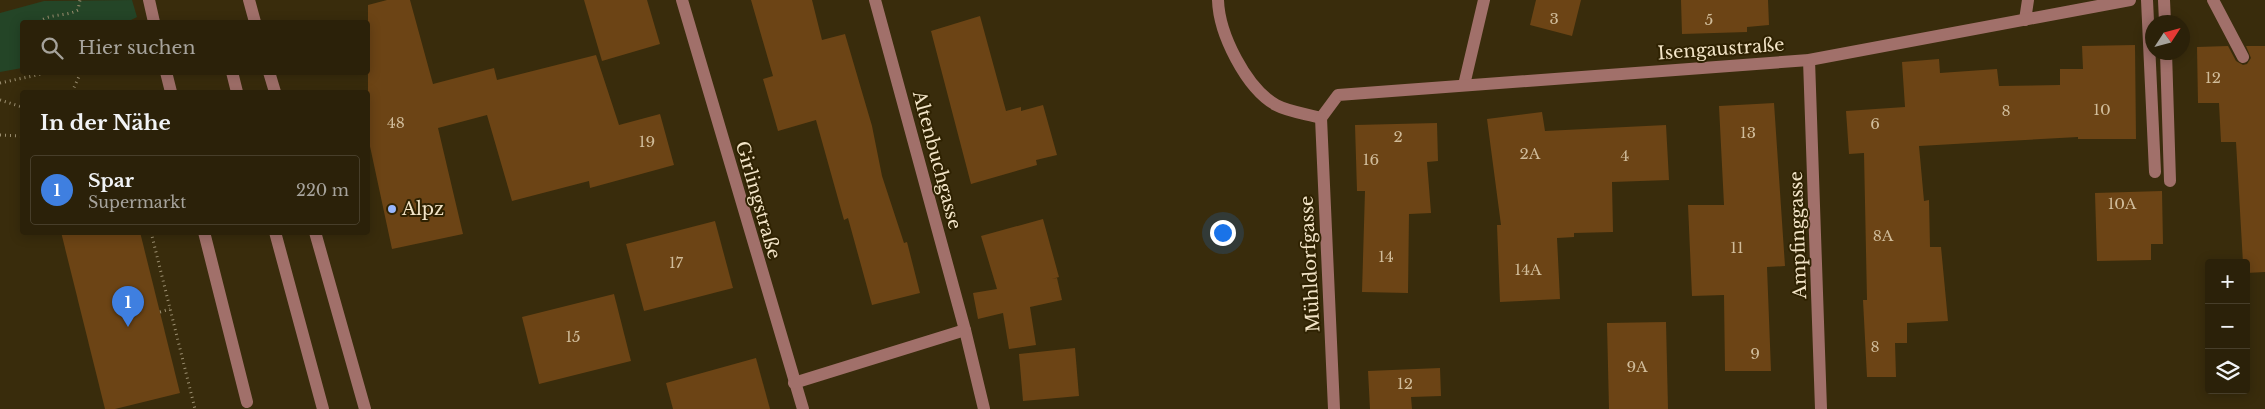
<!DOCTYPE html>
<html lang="de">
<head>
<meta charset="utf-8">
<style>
  body { margin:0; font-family:"Libre Baskerville",serif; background:#372e17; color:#f1f3f6 }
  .controls { position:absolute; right:15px; bottom:15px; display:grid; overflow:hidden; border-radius:5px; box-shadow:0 2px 12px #0003 }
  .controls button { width:45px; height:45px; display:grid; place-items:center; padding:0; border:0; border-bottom:1px solid #473e2a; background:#2b2109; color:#f1f3f6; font:25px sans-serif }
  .compass { position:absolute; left:2145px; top:15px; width:45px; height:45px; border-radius:50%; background:#2b2109; box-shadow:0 2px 12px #0003; rotate:54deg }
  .you { position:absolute; left:1222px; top:232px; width:18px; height:18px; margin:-12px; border:4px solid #fff; border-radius:50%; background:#1a73e8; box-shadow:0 0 0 8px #1a73e833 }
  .badge { display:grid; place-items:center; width:32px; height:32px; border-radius:50%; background:#98b6fd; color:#fff; font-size:16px; font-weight:700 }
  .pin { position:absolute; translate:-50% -41px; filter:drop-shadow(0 1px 2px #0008) }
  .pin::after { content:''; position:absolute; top:26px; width:18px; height:15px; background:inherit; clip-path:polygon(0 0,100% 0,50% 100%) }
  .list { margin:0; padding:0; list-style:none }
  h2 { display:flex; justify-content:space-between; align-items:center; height:65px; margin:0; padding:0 20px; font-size:21px }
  h2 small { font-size:16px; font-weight:400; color:#a6a39c }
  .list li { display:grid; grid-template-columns:32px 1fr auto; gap:15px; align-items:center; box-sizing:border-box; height:70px; margin:0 10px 10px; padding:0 10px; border:1px solid #473e2a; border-radius:5px }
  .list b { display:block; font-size:19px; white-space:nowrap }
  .list p { margin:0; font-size:16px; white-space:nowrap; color:#a6a39c }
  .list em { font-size:16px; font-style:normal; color:#a6a39c }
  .icon { flex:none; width:28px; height:28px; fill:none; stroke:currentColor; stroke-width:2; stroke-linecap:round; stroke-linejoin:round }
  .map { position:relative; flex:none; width:2265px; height:409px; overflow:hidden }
  .search { position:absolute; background:#2b2109; box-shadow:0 2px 12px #0003; left:20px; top:20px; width:350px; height:55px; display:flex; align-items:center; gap:12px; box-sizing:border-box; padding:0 18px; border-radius:5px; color:#a6a39c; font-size:19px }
  .panel { position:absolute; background:#2b2109; box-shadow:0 2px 12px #0003; left:20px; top:90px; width:350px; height:145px; border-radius:5px }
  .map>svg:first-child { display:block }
  .green { fill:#244527 }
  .building { fill:#6c4415 }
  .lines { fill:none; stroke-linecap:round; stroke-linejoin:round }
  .path { stroke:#9c8f70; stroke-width:3; stroke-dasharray:1 4; stroke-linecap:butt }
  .minor { stroke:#a1706a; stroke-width:12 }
  .poi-dot { fill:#98b6fd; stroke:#2f2202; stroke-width:2 }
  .labels { text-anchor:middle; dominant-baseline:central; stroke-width:4; stroke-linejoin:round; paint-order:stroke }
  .number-label { font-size:15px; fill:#d0bc9a }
  .street-label { font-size:18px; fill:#f2e4c7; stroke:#2f2202 }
  .poi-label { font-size:18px; fill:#f2e4c7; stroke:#2f2202; text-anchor:start }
</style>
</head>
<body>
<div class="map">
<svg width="2265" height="409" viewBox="0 0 2265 409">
  <rect width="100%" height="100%" fill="#392c0c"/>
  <path class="green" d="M132,0L137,17L127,22H22V68L0,72V13L44,1Z"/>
  <g class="building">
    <path d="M387,0H410L433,84L494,68L497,80L596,55L619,125L660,114L674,165L590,188L589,181L512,201L487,115L438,128L463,234L392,249L368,137V5Z"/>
    <path d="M584,0H647L660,44L602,61Z"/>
    <path d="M751,0H812L822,40L845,34L872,126L882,176L904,243L907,242L920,293L872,305L848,218L844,220L816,120L778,131L763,79L773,76Z"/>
    <path d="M1536,0H1581L1572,36L1530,25Z"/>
    <path d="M1681,0H1768L1769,25L1747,27V32L1682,34Z"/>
    <path d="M980,16L1006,111L1021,107V111L1043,105L1057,155L1036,160L1037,165L971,184L931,31Z"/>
    <path d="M2135,45L2136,139H2078V137L1919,146L1924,201L1929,200L1930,247H1941L1948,321L1907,323V343H1895L1896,377H1867L1863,300H1867L1864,153L1849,154L1846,111L1905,107L1902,62L1939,59L1940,73L1997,69L1999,86L2060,85V69H2083L2082,46Z"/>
    <path d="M2228,46L2236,61L2243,65L2247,64L2251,58L2246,46H2265V272L2246,273V263H2243L2236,142H2221L2219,103H2198L2197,47Z"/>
    <path d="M1774,103L1785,266L1767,267L1771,371H1725L1724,295L1692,296L1688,205H1724L1719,106Z"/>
    <path d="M1542,112L1545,131L1666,125L1669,180L1612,182L1613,232L1574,233V237L1557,238L1560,299L1500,302L1497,225H1501L1487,119Z"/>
    <path d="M1437,123L1438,161L1427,162L1431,213L1409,214L1408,293L1362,292L1365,191H1357L1355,125Z"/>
    <path d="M2162,191L2163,244H2151V260L2097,261L2095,193Z"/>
    <path d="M1043,219L1059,277L1052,279L1057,278L1062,300L1030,307L1036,345L1009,349L1003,313L978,319L973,293L997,289L981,236Z"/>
    <path d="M715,221L733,288L644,311L626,244Z"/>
    <path d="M61,232H140L180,393L115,409H105Z"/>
    <path d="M614,294L631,361L539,384L522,317Z"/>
    <path d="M1666,322L1668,409H1609L1607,323Z"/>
    <path d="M1075,348L1079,396L1023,401L1019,354Z"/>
    <path d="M756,358L770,409H673L666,383Z"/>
    <path d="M1440,368L1441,396L1411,397L1412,409H1370L1368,371Z"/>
  </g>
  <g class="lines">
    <g class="path">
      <path d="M39,22C50,13 65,17 78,10L80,0"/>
      <path d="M0,83L51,72"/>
      <path d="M72,92L81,72"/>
      <path d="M0,100L22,107"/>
      <path d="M0,135L22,136"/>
      <path d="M151,232L195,409"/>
      <path d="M160,312L170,309"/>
    </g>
    <g class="minor">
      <path d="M149,0L154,22"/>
      <path d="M249,0L255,22"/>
      <path d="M682,0L803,409"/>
      <path d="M1218,0C1219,34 1246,88 1276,105C1289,112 1308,114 1321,118"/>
      <path d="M2147,0L2155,172"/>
      <path d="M2164,0L2165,22"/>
      <path d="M2213,0L2243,57"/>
      <path d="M2025,20L2028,0"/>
      <path d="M2166,52L2170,181"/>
      <path d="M1809,60L1821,409"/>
      <path d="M166,72L171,92"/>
      <path d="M232,72L237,92"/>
      <path d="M269,72L275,92"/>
      <path d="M1464,85L1484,0"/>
      <path d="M1321,118L1338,95L1809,60L2130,0"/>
      <path d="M1321,118L1334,409"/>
      <path d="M204,232L247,402"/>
      <path d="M275,232L323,409"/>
      <path d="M315,232L365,409"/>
      <path d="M965,330L984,409"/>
      <path d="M794,383L965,330L875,0"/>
    </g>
  </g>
  <circle class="poi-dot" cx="392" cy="209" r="5"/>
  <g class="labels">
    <g class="number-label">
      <text x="1554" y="18">3</text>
      <text x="1709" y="19">5</text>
      <text x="2213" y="77">12</text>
      <text x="2102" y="109">10</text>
      <text x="2006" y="110">8</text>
      <text x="396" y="122">48</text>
      <text x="1875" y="123">6</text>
      <text x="1748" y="132">13</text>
      <text x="1398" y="136">2</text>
      <text x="647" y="141">19</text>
      <text x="1530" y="153">2A</text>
      <text x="1625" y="155">4</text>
      <text x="1371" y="159">16</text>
      <text x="2122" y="203">10A</text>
      <text x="1883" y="235">8A</text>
      <text x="1737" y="247">11</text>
      <text x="1386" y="256">14</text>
      <text x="676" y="262">17</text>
      <text x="1528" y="269">14A</text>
      <text x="573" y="336">15</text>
      <text x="1875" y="346">8</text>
      <text x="1755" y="353">9</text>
      <text x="1637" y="366">9A</text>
      <text x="1405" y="383">12</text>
    </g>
    <g class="street-label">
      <text transform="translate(1721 49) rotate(-4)">Isengaustraße</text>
      <text transform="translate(937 160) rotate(75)">Altenbuchgasse</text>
      <text transform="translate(758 200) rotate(74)">Girlingstraße</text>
      <text transform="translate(1798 235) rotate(-92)">Ampfinggasse</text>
      <text transform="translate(1310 264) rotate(-93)">Mühldorfgasse</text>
    </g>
    <g class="poi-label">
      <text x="402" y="209">Alpz</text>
    </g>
  </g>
</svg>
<div class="controls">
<button>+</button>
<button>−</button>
<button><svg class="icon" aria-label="layers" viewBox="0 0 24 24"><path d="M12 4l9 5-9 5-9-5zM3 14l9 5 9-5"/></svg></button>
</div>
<svg class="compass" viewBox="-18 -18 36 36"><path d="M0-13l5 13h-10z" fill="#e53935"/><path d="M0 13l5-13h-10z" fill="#a6a39c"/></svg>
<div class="you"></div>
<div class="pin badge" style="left:128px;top:327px;background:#3f7fe0">1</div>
<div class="search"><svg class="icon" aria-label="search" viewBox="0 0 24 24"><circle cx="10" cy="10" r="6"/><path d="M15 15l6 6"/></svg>Hier suchen</div>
<section class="panel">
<h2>In der Nähe<small></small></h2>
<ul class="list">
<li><span class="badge" style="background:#3f7fe0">1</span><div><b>Spar</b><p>Supermarkt</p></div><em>220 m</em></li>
</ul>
</section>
</div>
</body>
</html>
